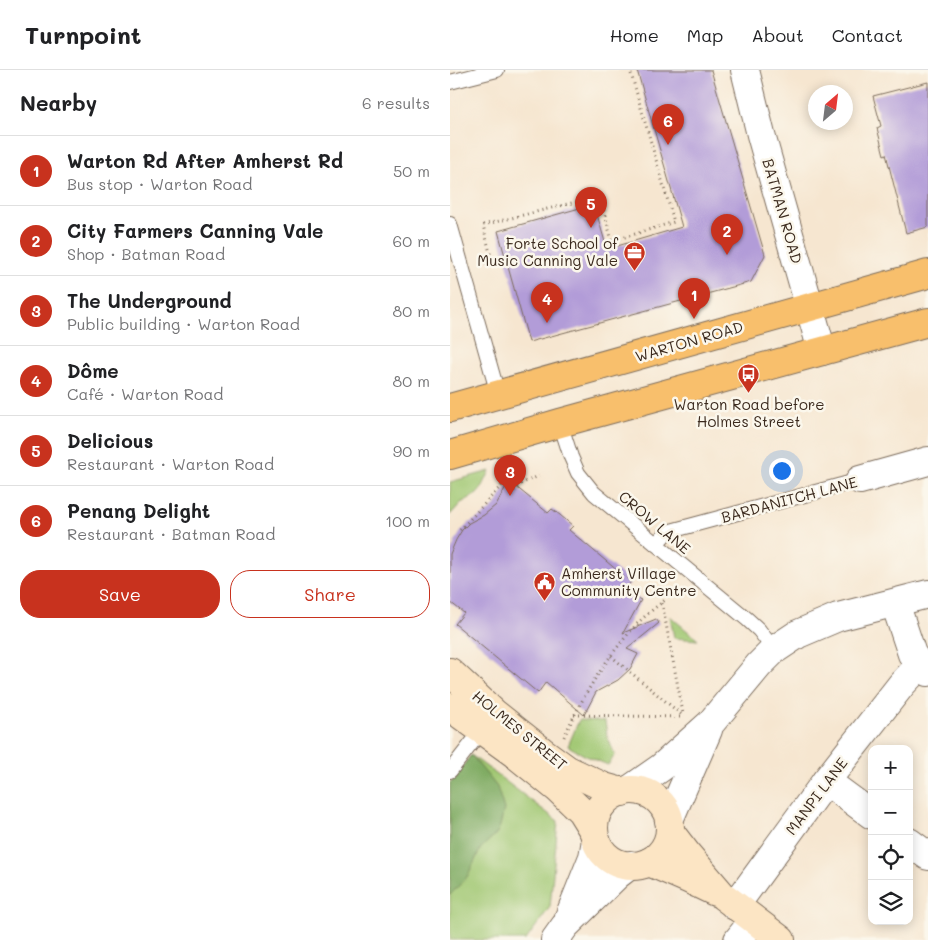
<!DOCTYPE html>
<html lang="en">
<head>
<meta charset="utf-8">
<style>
  body { margin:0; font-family:Mali,sans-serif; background:#f6f6f6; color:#202124 }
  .controls { position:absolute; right:15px; bottom:15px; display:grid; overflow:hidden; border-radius:10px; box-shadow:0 2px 12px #0003 }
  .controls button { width:45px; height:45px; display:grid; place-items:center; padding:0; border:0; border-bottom:1px solid #e0e0e0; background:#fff; color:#202124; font:25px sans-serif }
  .compass { position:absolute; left:358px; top:15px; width:45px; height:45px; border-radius:50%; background:#fff; box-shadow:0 2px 12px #0003; rotate:28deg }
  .you { position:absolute; left:331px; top:400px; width:18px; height:18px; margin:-12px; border:4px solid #fff; border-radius:50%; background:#1a73e8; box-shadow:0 0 0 8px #1a73e833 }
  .badge { display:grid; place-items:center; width:32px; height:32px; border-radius:50%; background:#c8321e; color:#fff; font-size:16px; font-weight:700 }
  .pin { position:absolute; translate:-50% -41px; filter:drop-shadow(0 1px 2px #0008) }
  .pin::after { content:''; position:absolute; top:26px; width:18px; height:15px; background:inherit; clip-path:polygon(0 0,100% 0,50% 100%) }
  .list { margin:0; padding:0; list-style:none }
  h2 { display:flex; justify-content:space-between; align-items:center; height:65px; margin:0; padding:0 20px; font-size:21px }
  h2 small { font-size:16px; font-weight:400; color:#757577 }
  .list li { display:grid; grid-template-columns:32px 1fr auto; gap:15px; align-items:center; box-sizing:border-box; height:70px; padding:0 20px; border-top:1px solid #e0e0e0 }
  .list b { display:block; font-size:19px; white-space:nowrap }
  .list p { margin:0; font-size:16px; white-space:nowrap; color:#757577 }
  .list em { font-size:16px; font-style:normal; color:#757577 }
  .actions { display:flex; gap:10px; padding:15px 20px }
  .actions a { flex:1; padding:11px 0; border:1px solid #c8321e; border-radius:20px; text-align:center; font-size:18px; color:#c8321e }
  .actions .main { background:#c8321e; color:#fff }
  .icon { flex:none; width:28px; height:28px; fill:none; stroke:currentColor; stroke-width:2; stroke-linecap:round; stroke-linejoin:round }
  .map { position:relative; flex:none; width:478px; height:870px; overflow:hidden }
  header { display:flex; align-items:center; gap:30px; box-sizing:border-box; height:70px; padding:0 25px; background:#fff; border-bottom:1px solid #e0e0e0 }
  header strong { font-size:24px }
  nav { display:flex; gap:28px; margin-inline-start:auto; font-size:18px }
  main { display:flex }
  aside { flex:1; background:#fff }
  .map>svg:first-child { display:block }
  .green { fill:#a0c772; stroke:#6e7848 }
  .forest { fill:#80ac64; stroke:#5e6b41 }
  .building { fill:#b29cd8 }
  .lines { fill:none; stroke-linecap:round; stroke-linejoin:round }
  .service-casing { stroke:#7c6c5c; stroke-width:16 }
  .minor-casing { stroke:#7c6c5c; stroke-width:30 }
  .secondary-casing { stroke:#7c6c5c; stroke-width:30 }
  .primary-casing { stroke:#7c6c5c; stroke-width:30 }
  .path { stroke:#7c6c5c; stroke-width:3; stroke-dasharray:1 4; stroke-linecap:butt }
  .service { stroke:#fff; stroke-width:14 }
  .minor { stroke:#fff; stroke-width:28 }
  .secondary { stroke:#fce5c4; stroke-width:28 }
  .primary { stroke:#f8bf6c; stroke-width:28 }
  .labels { text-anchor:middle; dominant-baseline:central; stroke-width:5; stroke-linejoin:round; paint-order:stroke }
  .street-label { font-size:15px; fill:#3b2a1e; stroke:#fbf7ec }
  .poi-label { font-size:15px; fill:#3b2a1e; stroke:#fbf7ec; text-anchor:end }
</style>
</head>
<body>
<header>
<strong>Turnpoint</strong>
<nav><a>Home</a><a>Map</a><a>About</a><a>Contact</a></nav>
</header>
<main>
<aside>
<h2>Nearby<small>6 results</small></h2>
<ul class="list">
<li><span class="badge">1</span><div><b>Warton Rd After Amherst Rd</b><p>Bus stop · Warton Road</p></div><em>50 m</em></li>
<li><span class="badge">2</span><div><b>City Farmers Canning Vale</b><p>Shop · Batman Road</p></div><em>60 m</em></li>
<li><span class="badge">3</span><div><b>The Underground</b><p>Public building · Warton Road</p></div><em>80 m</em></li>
<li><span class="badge">4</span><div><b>Dôme</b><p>Café · Warton Road</p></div><em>80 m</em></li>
<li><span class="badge">5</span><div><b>Delicious</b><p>Restaurant · Warton Road</p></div><em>90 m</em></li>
<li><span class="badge">6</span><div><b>Penang Delight</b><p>Restaurant · Batman Road</p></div><em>100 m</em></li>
</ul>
<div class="actions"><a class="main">Save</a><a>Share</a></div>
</aside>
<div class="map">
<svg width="478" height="870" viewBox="0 0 478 870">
  <rect width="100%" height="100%" fill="#fbf7ec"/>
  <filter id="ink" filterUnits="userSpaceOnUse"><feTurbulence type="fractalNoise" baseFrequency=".02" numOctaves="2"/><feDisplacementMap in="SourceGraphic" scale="10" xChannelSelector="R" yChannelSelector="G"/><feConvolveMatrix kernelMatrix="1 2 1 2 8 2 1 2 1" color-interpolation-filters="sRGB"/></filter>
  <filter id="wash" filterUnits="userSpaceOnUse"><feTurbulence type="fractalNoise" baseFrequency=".0096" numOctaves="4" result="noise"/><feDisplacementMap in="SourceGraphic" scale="20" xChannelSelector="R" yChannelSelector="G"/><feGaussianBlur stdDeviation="1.12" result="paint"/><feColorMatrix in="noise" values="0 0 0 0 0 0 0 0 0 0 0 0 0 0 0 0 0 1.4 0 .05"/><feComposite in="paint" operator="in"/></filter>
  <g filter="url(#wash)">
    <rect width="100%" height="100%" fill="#f6e6d0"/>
    <g class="green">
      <path d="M40,401L32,418L27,424L11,433L0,445V412Z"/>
      <path d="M220,546L248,570L224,568Z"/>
      <path d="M129,650L155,651L157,666L165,685L158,695L134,685L118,676Z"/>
      <path d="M21,685L108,751L100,837L76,870H0V713Z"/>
    </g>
    <path class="forest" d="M21,685L47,717L54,739L50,756L47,763L31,778L17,807L0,825V713Z"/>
    <g id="blocks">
      <g class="building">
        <path d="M187,0H261L315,185L301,212L79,272L48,161L144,134L157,179L232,157Z"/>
        <path d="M478,12V157L456,163L436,84L434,85L427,58L431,56L423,26Z"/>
        <path d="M59,411L98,443L102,439L110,445L123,456L119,460L181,512L173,521L191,530L173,563L206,549L209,553L177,579L188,584L180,599L168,610L146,622L134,645L96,612L88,623L5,554L14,543L0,532V484L6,470L12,460L19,453L34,445L46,435Z"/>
      </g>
    </g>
  </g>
  <g filter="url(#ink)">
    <use href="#blocks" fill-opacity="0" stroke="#7c6c5c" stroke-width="1"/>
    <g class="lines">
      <defs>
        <g id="service">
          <path d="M0,12L47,0"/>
          <path d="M0,154L48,324"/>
          <path d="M110,353L121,387L128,403L144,423L297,549L309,560L324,580"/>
          <path d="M206,474L217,462L410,410"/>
          <path d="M0,701L32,660"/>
        </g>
        <g id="minor">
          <path d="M295,0L311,65L372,281"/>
          <path d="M410,410L478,391"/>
          <path d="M445,533L462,584L470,595L478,602"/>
          <path d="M376,711L422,745"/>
          <path d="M179,720L212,697L260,654L309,595L324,580L348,564L388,547L478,524"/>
          <path d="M219,750L258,660"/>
          <path d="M459,772L478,786"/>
          <path d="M285,836L376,711L452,614L470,595"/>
          <path d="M119,847L143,787L146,770"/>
          <path d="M105,870L115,856L167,805L180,795"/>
          <path d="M288,870L304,850"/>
        </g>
        <g id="secondary">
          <path d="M0,602L44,643L92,681L118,700L154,717L172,722"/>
          <path d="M0,637L65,684L107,718L131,741L144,762"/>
          <circle cx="182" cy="758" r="38"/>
          <path d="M220,762L237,784L273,826L331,870"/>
          <path d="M199,792L238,809L265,822"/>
        </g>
        <g id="primary">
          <path d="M0,338L478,204"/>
          <path d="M0,385L110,353L478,252"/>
        </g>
      </defs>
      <use href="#service" class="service-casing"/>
      <use href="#minor" class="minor-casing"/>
      <use href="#secondary" class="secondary-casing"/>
      <use href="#primary" class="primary-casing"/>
      <g class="path">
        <path d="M30,195L42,191L33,155L150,126L162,171L224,152L180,0"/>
        <path d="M61,425L68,415L89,406"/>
        <path d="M10,460L54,413L66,419"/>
        <path d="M212,533L233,643"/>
        <path d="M161,586L232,645"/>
        <path d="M124,645L230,647"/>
        <path d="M114,667C133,625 157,586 189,552C197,544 206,537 215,530"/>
      </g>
      <use href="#service" class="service"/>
      <use href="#minor" class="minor"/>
      <use href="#secondary" class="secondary"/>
      <use href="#primary" class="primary"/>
    </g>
  </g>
  <defs>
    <symbol id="office-pin" viewBox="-11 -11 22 30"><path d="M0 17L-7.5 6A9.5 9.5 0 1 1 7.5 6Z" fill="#c8321e" stroke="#fbf7ec"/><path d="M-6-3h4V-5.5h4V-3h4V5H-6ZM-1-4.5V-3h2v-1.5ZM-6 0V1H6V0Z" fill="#fff"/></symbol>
    <symbol id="bus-pin" viewBox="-11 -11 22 30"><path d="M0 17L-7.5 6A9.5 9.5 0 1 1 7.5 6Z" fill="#c8321e" stroke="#fbf7ec"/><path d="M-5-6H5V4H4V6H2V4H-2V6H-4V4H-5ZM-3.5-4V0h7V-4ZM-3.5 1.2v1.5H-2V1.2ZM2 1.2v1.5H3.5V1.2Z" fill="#fff"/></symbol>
    <symbol id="civic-pin" viewBox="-11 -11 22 30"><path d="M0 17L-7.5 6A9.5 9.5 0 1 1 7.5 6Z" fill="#c8321e" stroke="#fbf7ec"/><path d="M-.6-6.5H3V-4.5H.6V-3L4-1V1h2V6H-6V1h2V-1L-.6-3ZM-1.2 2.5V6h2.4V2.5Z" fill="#fff"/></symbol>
  </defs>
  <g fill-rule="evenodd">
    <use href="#office-pin" x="172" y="170" width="25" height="34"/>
    <use href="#bus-pin" x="286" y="292" width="25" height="34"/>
    <use href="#civic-pin" x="82" y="500" width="25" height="34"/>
  </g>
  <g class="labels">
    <g class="street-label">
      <text transform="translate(333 141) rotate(74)">BATMAN ROAD</text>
      <text transform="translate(239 271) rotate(-16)">WARTON ROAD</text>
      <text transform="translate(339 429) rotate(-15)">BARDANITCH LANE</text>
      <text transform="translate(205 452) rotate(40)">CROW LANE</text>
      <text transform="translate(70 660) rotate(39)">HOLMES STREET</text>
      <text transform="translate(366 726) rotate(-53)">MANPI LANE</text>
    </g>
    <g class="poi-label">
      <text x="168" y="173">Forte School of<tspan x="168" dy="17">Music Canning Vale</tspan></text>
      <text x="299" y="334" text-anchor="middle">Warton Road before<tspan x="299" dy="17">Holmes Street</tspan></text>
      <text x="111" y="503" text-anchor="start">Amherst Village<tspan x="111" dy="17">Community Centre</tspan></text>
    </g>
  </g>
</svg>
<div class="controls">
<button>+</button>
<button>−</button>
<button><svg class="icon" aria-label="locate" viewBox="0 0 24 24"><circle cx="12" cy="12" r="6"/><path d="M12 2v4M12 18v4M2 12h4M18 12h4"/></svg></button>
<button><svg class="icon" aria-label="layers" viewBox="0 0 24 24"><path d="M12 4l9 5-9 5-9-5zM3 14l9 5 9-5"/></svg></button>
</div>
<svg class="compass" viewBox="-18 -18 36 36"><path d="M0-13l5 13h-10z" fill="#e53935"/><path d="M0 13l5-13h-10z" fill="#757577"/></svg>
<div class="you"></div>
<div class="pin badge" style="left:244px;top:249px">1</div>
<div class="pin badge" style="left:277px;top:185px">2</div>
<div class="pin badge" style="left:60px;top:426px">3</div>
<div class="pin badge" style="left:97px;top:253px">4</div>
<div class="pin badge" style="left:141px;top:158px">5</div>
<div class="pin badge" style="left:218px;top:75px">6</div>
</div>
</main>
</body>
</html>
